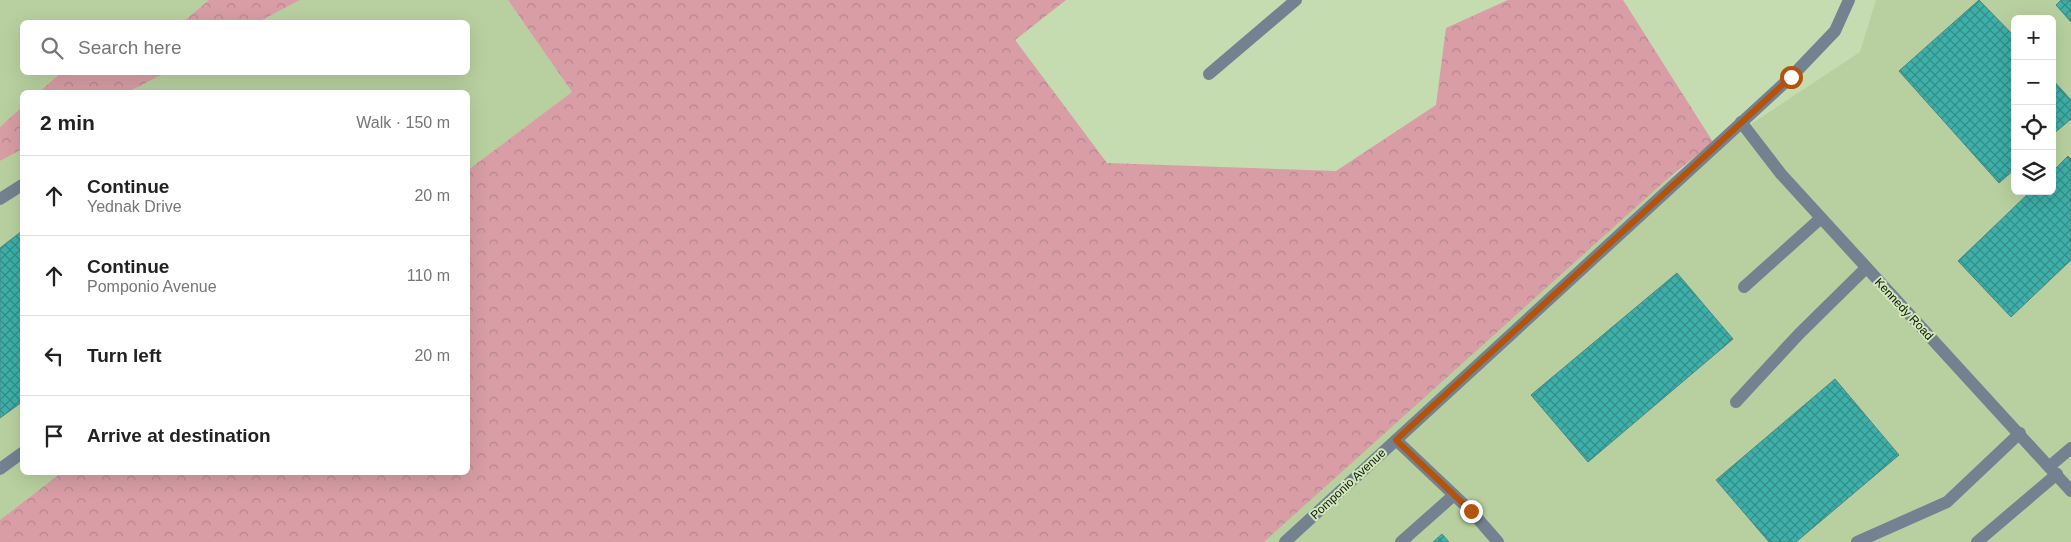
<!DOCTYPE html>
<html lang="en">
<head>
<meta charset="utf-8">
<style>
  body { margin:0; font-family:Helvetica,sans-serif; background:#f6f6f6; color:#222 }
  .controls { position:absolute; right:15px; top:15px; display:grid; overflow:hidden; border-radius:8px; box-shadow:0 5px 20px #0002 }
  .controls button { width:45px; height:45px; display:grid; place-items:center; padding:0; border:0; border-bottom:1px solid #e0e0e0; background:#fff; color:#222; font:25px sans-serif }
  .stop { position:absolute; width:15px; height:15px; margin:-11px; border:4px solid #b45309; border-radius:50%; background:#fff }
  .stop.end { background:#b45309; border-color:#fff; box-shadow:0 1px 5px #0008 }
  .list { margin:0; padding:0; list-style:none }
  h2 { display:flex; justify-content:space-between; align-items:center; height:65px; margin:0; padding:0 20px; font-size:21px }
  h2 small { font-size:16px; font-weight:400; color:#767676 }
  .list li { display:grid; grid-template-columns:32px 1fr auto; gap:15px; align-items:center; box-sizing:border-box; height:80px; padding:0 20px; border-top:1px solid #e0e0e0 }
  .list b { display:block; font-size:19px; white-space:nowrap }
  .list p { margin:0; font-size:16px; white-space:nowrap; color:#767676 }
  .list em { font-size:16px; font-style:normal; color:#767676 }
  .icon { flex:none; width:28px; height:28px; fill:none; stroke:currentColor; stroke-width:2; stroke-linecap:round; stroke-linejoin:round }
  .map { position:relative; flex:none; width:2071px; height:542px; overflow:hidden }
  .search { position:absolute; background:#fff; box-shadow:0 5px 20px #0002; left:20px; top:20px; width:450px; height:55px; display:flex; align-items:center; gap:12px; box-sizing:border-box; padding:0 18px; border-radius:8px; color:#767676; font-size:19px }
  .panel { position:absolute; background:#fff; box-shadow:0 5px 20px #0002; left:20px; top:90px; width:450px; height:385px; border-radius:8px }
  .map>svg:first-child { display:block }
  .built { fill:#b8d09f; fill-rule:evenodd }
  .forest { fill:url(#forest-crowns) }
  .building { fill:url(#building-cross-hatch); stroke:#4c8783 }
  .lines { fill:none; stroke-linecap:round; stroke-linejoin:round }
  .minor { stroke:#738190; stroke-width:12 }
  .route { stroke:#b45309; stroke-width:6 }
  .labels { text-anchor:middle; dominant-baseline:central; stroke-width:4; stroke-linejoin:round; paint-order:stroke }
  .street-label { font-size:12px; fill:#0f1707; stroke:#d2e8bc }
</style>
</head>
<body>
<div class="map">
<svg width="2071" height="542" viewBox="0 0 2071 542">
  <defs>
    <pattern id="forest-crowns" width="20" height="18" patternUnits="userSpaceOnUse" patternTransform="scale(1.25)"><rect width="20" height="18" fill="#d89da5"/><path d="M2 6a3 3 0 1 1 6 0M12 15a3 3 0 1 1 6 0" fill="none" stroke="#b8868d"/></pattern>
    <pattern id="building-cross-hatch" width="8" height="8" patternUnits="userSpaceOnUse" patternTransform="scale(1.25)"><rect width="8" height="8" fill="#3eb0a9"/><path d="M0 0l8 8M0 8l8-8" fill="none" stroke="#328e88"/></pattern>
  </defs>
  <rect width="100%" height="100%" fill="#c5dbb0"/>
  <g class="built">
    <path d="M0,0H209L183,22H123L121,20L118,22H22V72L62,73L39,92H22V107L0,127Z"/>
    <path d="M300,0H508L572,92L468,170V92H128L165,73L468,72V22H258Z"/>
    <path d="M1876,0H2071V542H1264L1665,181L1860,52ZM2015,19H2052V191H2015Z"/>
    <path d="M22,149V472L61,473L0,520V161Z"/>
  </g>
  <g class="forest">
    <path d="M209,0H300L258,22H183Z"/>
    <path d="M508,0H1066L1015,40L1107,163L1336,171L1436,105L1446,28L1508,0H1623L1713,142L1665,181L1264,542H0V520L61,473L468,472V170L572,92Z"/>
    <path d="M62,72H165V73L128,92H39Z"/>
    <path d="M22,107V149L0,161V127Z"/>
  </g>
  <g class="building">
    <path d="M1979,0L2015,37V169L1999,183L1899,71Z"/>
    <path d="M2061,0H2071V22L2056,5Z"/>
    <path d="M2052,79L2071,100V119L2052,135Z"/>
    <path d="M2068,156L2071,159V260L2011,317L1958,261L2031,191H2052V172Z"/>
    <path d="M22,231V402L0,418V248Z"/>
    <path d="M1677,273L1733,339L1588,462L1531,395Z"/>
    <path d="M1835,379L1899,455L1796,542H1769L1716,480Z"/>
    <path d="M1442,534L1449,542H1433Z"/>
  </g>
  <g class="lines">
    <g class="minor">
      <path d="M1209,74L1296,0"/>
      <path d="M1741,122L1781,174L2071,491"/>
      <path d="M0,199L22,185"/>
      <path d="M1744,287L1821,218"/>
      <path d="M1736,402L1799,334L1866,268"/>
      <path d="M1396,440L1471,511L1498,542"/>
      <path d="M2050,466L2071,448"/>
      <path d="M0,469L22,453"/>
      <path d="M1285,542L1791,77L1835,31L1849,0"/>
      <path d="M1401,542L1454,495"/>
      <path d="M1857,542L1947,502L2020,433"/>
      <path d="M1977,542L2057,474"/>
    </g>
  </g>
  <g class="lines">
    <path class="route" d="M1471,511L1396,440L1791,77"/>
  </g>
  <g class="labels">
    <g class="street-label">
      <text transform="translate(1904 309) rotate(47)">Kennedy Road</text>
      <text transform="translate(1348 484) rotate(-43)">Pomponio Avenue</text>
    </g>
  </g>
</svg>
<div class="controls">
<button>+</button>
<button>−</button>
<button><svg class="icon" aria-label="locate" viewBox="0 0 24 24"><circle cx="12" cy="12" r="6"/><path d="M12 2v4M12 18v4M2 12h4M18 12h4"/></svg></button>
<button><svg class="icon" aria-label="layers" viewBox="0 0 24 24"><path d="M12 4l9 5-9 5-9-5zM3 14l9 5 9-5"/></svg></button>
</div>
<div class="stop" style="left:1791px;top:77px"></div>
<div class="stop end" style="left:1471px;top:511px"></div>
<div class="search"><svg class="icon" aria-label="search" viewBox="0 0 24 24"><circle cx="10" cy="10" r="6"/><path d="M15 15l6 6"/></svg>Search here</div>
<section class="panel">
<h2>2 min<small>Walk · 150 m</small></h2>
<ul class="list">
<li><svg class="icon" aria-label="ahead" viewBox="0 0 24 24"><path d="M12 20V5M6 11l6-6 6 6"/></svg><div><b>Continue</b><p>Yednak Drive</p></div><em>20 m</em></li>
<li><svg class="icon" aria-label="ahead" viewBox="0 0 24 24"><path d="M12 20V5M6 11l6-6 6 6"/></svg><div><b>Continue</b><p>Pomponio Avenue</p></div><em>110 m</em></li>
<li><svg class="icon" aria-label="left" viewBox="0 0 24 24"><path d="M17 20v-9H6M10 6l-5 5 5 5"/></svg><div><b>Turn left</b></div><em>20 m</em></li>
<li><svg class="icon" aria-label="arrive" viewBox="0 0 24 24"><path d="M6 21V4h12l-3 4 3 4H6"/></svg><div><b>Arrive at destination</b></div></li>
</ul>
</section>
</div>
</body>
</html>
